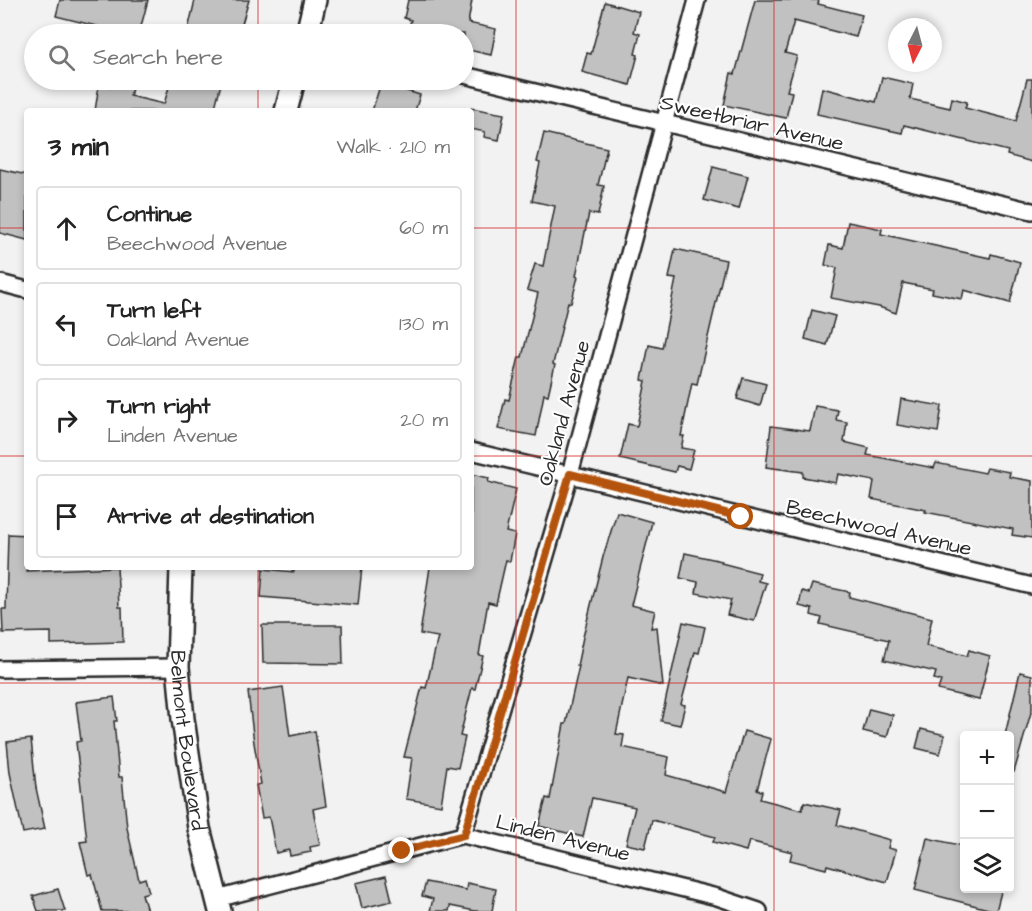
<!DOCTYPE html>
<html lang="en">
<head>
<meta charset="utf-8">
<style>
  body { margin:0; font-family:"Architects Daughter",sans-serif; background:#f6f6f6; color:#222 }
  .controls { position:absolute; right:18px; bottom:18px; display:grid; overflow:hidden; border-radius:6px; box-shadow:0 3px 9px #0003 }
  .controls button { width:54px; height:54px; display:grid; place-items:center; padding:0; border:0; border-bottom:2px solid #e0e0e0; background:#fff; color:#222; font:30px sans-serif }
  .compass { position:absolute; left:888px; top:18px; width:54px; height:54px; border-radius:50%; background:#fff; box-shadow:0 3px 9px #0003; rotate:186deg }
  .stop { position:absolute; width:18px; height:18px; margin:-14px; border:4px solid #b45309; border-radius:50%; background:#fff }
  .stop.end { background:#b45309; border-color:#fff; box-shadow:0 2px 6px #0008 }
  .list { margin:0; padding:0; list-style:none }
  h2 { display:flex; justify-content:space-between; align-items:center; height:78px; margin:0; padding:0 24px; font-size:26px }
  h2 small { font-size:20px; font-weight:400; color:#767676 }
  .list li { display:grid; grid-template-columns:39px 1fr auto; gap:18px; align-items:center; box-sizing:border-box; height:84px; margin:0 12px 12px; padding:0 12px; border:2px solid #e0e0e0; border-radius:6px }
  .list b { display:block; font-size:22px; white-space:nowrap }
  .list p { margin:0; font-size:20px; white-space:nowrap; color:#767676 }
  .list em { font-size:20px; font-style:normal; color:#767676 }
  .icon { flex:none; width:33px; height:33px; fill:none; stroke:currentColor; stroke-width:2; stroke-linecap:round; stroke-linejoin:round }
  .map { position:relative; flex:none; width:1032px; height:911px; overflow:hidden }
  .search { position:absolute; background:#fff; box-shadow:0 3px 9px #0003; left:24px; top:24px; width:450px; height:66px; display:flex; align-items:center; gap:15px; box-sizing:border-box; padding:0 21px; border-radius:33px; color:#767676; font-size:22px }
  .panel { position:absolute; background:#fff; box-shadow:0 3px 9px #0003; left:24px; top:108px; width:450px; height:462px; border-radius:6px }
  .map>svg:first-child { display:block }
  .building { fill:#c1c1c1; stroke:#2b2b2b; stroke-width:1.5 }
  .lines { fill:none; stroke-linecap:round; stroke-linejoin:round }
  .street-casing { stroke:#2b2b2b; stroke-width:20 }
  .secondary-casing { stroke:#2b2b2b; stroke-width:26 }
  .street { stroke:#fff; stroke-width:15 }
  .secondary { stroke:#fff; stroke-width:21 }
  .route { stroke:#b45309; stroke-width:8 }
  .grid { fill:none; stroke:#d62828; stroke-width:1.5; stroke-opacity:0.55 }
  .labels { text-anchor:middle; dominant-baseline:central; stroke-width:4.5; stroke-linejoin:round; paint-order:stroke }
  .street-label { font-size:21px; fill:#2b2b2b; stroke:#fff }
</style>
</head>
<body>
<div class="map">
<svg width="1032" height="911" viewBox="0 0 1032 911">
  <rect width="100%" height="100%" fill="#f2f2f2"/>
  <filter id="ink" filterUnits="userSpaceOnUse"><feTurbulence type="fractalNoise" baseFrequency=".0167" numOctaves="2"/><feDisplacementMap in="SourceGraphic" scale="12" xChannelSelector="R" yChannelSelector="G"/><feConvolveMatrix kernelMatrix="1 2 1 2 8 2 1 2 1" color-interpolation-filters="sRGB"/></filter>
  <g filter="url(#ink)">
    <g class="building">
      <path d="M60,0H148L139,34H128L56,16Z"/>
      <path d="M195,0H249L239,34H187Z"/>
      <path d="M408,0H472L468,23L496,29L491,55L464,49V34H407L411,20L404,18Z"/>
      <path d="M755,0H819L818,4L862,15L856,37L794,21L785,53L797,56L787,91L792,92L786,118L724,105L731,73L735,74Z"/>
      <path d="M605,2L639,12L634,32L640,34L635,54L638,55L630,85L582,72L587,53L591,54Z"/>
      <path d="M882,77L913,84L910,99L950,108L952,98L967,102L965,108L1016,121L1027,79H1032V162L1007,155L1008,151L904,125L902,133L817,114L822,88L876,102Z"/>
      <path d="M114,80H134L130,96L164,104L171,80H222L214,111H95L99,85L112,87Z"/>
      <path d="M381,83L420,95L415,111H372Z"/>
      <path d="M471,108L504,114L499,140L484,137L485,132L471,129Z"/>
      <path d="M544,133L607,148L598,185L604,186L598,215L589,213L576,276L578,277L571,303L568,302L553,364L555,365L548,395L544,394L536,436L498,429L505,399L509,400L519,357H522L538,293L527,290L535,264L543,266L555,206L532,201L540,163L537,162Z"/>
      <path d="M713,167L748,176L739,209L704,200Z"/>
      <path d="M0,169L27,175V240L0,233Z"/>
      <path d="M848,222L882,229L881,234L990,258L991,254L1020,262L1010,303L964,290L962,299L932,293L933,289L903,283L896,313L879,307L831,298L837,268L825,265L829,245L843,248Z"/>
      <path d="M675,249L726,260L697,384L692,383L681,436H684L681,448L694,450L689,469L677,466L675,472L620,459L628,424L637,426L646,381L642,380L649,345L662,348L676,279L669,278Z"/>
      <path d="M812,310L835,316L827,345L805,339Z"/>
      <path d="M743,378L766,384L760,406L737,399Z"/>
      <path d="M901,399L942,406L938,432L897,425Z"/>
      <path d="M815,406L838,410L836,420L847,422L844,442L869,448L867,455L934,468L936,463L985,473L987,468L1010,472L1009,477L1032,481V538L1012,535L1013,529L925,512L926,510L871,499L874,481L838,474L836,483L803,477V472L766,467L771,426L810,431Z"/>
      <path d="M471,474L489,478L488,482L516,489L506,532L515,534L510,561L506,560L496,604L488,602L479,655L483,656L475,689L472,688L460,736L465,737L458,768L447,766L441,805L406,799L412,758L404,757L422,687L426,688L438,637L420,634L430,567H471Z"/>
      <path d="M617,512L652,522L631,605L655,611L651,628L657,627L663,686L628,678L616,734L624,735L622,747L669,757L666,775L726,792L744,731L771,739L757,790L762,791L760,799L802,810L804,802L841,810L837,825L890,840L888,848L896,850L887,882L827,865L826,869L790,860L792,852L749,841L746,851L713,842L715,837L652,820L645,848L626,844L635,807L592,798L583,837L539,826L546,798L550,799L564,724H566L579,666H577L583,637L603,557Z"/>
      <path d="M8,534L27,535V571L117,567L119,607H122L123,642L51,644V632L3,633L2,609H6Z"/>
      <path d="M685,553L722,561L721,563L760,573L758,581L766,583L754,621L727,615L731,600L696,593L698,582L680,578Z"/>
      <path d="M294,567H362L358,605L261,597L263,569L294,572Z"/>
      <path d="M812,584L850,592L849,597L932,618L926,646L967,656L969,650L990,656L979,700L938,690L941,681L934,679L936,672L884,660L889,640L820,624L822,618L811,615L812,609L799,606L802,591L809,593Z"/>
      <path d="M683,622L705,627L699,653L695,652L681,704L685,705L680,725L661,721Z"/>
      <path d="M262,625H342L343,664L263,663Z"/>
      <path d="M1020,672L1032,675V709L1014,772H1010V735H1005Z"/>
      <path d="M283,687L290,736L315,731L326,806L313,809L320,845L310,847L311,852L290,856L289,850L276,853L269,817L262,818L256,785L261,784L254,743L248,692Z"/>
      <path d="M114,697L117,721H114L119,777H122L127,828L139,880L145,878L149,892L142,894L147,911H102L92,874L88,875L80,842L87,841L76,742L81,741L76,702Z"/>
      <path d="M869,709L893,715L887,737L863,731Z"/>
      <path d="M921,729L945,735L940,754L916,748Z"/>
      <path d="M31,739L36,788L45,829L23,833L10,773L7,742Z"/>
      <path d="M927,838L964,846V888H1002L996,911L915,890Z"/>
      <path d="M386,876L392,901L362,908L356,883Z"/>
      <path d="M426,882L466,890L467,883L496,889L492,911H475L450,906L449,911H430L433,899L422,896Z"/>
      <path d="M58,889L65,911H38L33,896Z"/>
    </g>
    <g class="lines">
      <defs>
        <g id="street">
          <path d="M464,75L1032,211"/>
          <path d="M0,283L27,290"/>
          <path d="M471,451L1032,586"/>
          <path d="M0,669L178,667"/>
          <path d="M463,835L570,474L697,0"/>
          <path d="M217,899L463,835L717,897L759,911"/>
        </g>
        <g id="secondary">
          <path d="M307,34L315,0"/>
          <path d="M286,111L294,80"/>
          <path id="s1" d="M181,567L178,667L183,719L199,828L220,911"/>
        </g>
      </defs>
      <use href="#street" class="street-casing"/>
      <use href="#secondary" class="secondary-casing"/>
      <use href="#street" class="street"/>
      <use href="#secondary" class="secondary"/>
    </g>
  </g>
  <g class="lines" filter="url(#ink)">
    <path class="route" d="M402,851L464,835L570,474L741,517"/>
  </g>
  <path class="grid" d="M258,0V34M516,0V911M774,0V911M258,80V111M0,228H27M471,228H1032M0,456H27M471,456H1032M258,567V911M0,683H1032"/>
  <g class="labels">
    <g class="street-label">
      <text transform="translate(752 123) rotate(13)">Sweetbriar Avenue</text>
      <text transform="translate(564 413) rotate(-75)">Oakland Avenue</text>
      <text transform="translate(879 528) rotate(13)">Beechwood Avenue</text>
      <text stroke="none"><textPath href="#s1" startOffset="174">Belmont Boulevard</textPath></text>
      <text transform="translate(563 838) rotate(14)">Linden Avenue</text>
    </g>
  </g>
</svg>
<div class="controls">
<button>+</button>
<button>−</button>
<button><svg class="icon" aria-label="layers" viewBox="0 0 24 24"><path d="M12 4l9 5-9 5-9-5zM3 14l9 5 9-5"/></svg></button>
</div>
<svg class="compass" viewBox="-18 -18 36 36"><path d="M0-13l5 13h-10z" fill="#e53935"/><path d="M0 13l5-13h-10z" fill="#767676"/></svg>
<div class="stop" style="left:741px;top:517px"></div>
<div class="stop end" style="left:402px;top:851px"></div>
<div class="search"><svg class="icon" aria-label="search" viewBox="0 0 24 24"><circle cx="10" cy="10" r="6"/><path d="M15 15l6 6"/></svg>Search here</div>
<section class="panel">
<h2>3 min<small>Walk · 210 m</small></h2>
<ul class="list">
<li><svg class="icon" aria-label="ahead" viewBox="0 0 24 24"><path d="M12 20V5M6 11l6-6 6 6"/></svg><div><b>Continue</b><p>Beechwood Avenue</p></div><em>60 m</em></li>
<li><svg class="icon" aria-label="left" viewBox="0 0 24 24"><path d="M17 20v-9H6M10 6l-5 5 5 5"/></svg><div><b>Turn left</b><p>Oakland Avenue</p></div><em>130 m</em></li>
<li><svg class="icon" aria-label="right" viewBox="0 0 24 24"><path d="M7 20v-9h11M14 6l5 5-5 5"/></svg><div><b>Turn right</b><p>Linden Avenue</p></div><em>20 m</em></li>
<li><svg class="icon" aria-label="arrive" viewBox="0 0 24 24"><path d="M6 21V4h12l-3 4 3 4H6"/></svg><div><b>Arrive at destination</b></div></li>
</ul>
</section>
</div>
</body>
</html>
